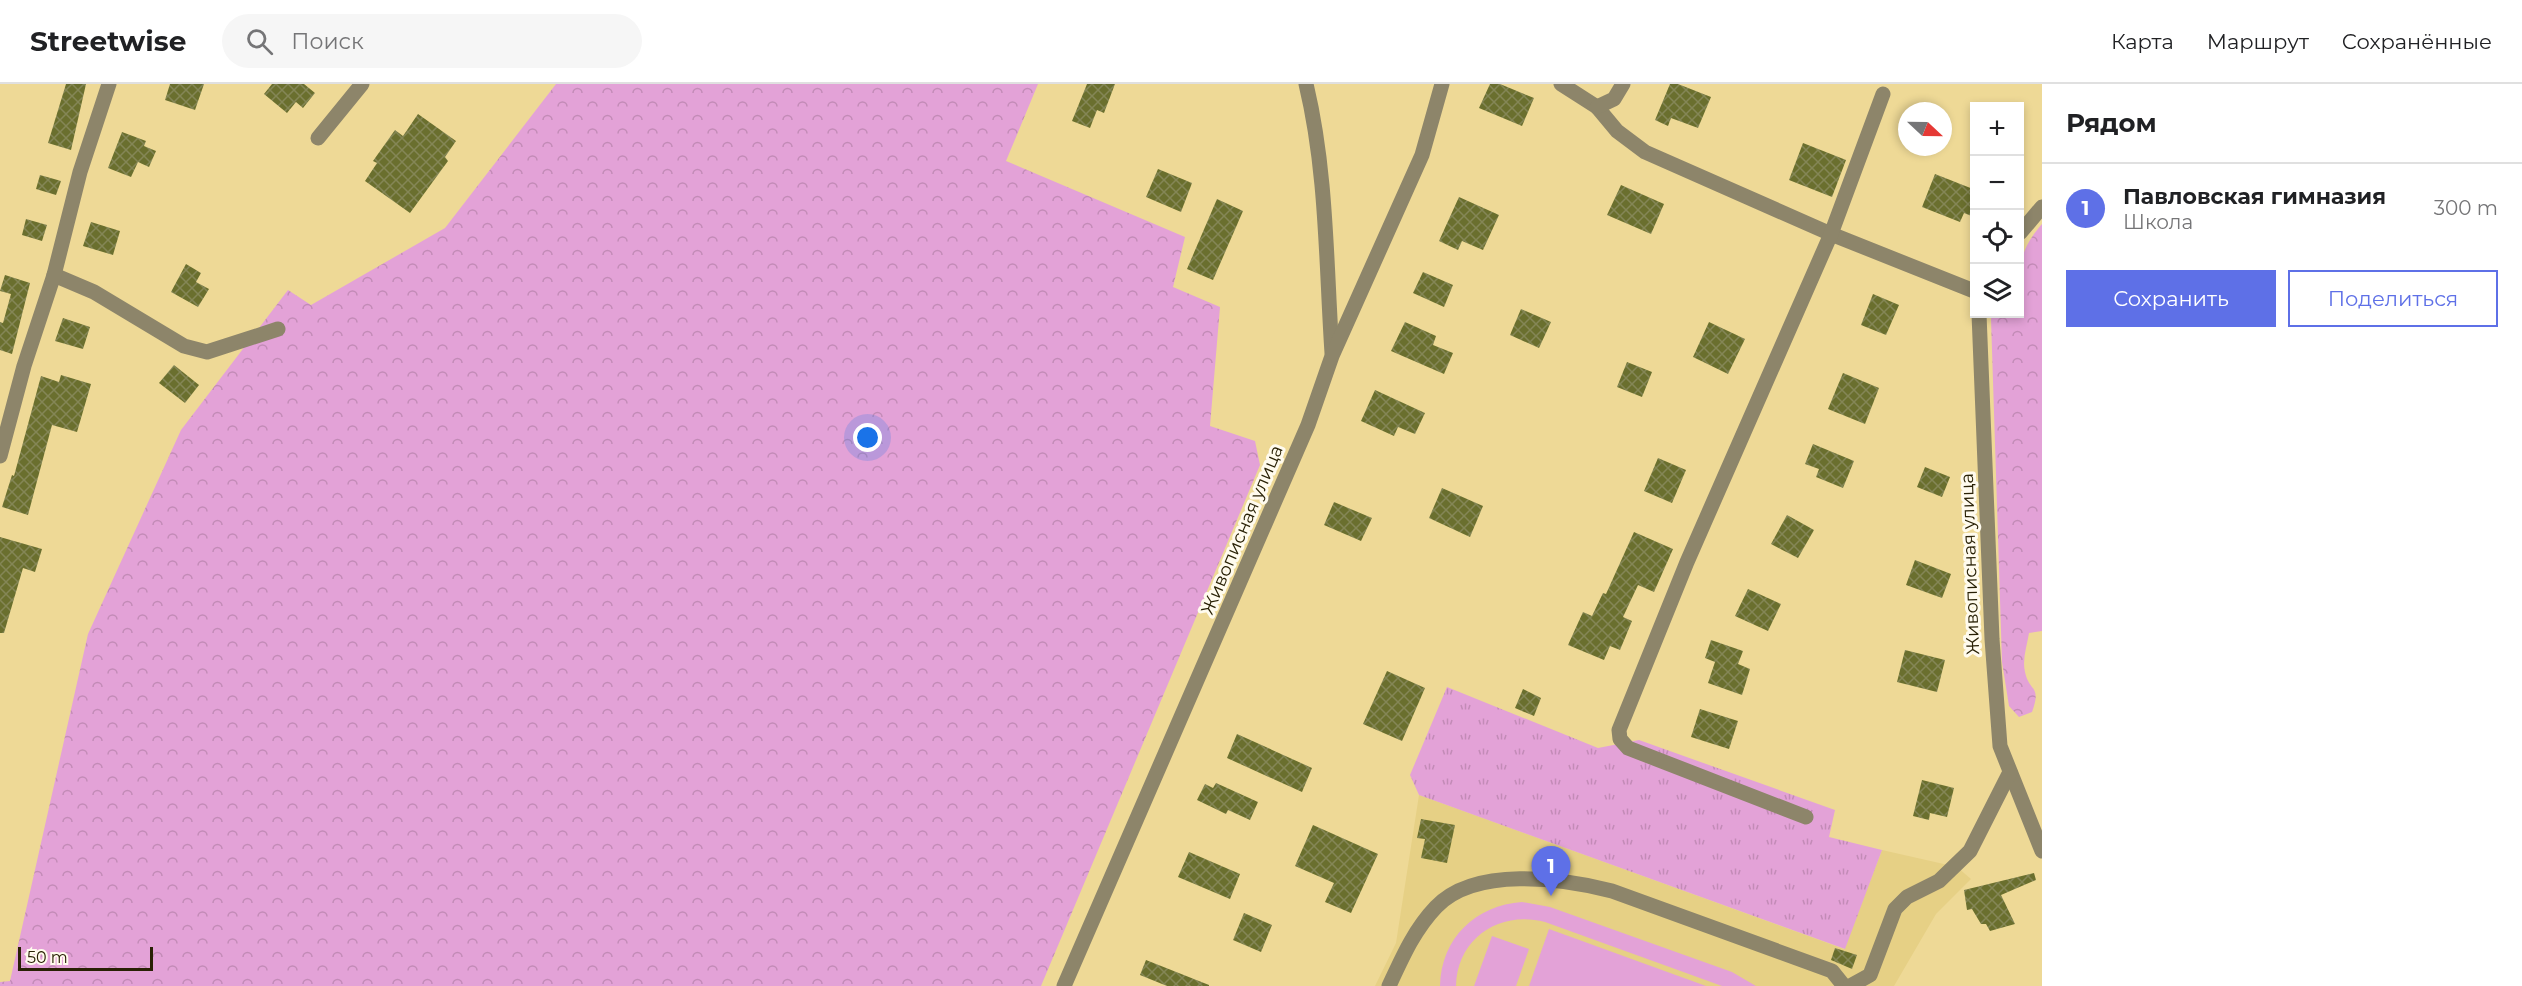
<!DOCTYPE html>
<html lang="ru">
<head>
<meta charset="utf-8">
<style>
  body { margin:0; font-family:Montserrat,sans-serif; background:#f6f6f6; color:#202124 }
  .controls { position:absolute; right:18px; top:18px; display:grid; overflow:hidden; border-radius:0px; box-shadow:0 3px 9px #0003 }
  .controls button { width:54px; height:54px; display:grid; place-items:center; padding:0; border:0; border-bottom:2px solid #e0e0e0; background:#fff; color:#202124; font:30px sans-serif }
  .compass { position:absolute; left:1898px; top:18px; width:54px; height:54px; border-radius:50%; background:#fff; box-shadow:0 3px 9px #0003; rotate:112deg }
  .scale { position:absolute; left:18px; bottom:15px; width:135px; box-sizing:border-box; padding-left:6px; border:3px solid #292105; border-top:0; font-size:16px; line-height:21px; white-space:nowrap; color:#292105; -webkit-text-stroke:4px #fffbee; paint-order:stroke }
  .you { position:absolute; left:868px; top:354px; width:21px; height:21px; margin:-15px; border:4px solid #fff; border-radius:50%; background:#1a73e8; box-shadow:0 0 0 9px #1a73e833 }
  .badge { display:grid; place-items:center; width:39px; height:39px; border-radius:50%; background:#5e70e7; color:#fff; font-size:20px; font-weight:700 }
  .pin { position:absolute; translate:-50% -50px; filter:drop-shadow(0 2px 3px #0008) }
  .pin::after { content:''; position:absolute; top:32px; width:21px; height:18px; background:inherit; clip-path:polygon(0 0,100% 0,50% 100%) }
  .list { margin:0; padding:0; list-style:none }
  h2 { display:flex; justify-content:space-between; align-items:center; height:78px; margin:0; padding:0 24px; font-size:26px }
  h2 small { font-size:20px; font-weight:400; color:#757577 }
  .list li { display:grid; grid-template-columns:39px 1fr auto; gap:18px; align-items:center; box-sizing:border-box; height:90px; padding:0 24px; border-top:2px solid #e0e0e0 }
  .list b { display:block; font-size:22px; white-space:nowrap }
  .list p { margin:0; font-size:20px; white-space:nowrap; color:#757577 }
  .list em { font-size:20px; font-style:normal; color:#757577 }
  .actions { display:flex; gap:12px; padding:18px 24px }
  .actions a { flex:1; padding:14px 0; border:2px solid #5e70e7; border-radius:0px; text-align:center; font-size:21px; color:#5e70e7 }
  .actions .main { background:#5e70e7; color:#fff }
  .icon { flex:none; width:33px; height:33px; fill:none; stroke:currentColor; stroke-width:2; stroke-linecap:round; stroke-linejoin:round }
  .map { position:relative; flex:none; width:2042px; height:902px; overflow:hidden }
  header { display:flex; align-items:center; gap:36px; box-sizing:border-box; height:84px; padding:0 30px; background:#fff; border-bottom:2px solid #e0e0e0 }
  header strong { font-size:28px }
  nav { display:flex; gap:33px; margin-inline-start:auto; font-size:21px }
  .search { width:420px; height:54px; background:#f6f6f6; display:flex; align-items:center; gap:15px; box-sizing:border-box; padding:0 21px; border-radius:33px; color:#757577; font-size:22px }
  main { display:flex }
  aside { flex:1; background:#fff }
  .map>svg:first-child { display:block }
  .built { fill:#e6d085 }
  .grass { fill:url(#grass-tufts) }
  .forest { fill:url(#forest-crowns) }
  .pitch { fill:#e3a2d7 }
  .building { fill:url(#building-cross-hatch) }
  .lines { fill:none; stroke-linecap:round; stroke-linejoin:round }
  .minor { stroke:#8d856a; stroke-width:15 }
  .labels { text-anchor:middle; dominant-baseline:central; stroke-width:6; stroke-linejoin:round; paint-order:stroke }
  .street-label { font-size:18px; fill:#292105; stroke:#fffbee }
</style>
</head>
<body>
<header>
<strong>Streetwise</strong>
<div class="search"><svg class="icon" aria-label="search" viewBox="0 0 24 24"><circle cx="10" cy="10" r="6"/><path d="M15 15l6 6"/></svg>Поиск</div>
<nav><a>Карта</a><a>Маршрут</a><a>Сохранённые</a></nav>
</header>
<main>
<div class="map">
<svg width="2042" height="902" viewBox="0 0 2042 902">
  <defs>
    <pattern id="grass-tufts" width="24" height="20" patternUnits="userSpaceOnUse" patternTransform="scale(1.5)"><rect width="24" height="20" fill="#e3a2d7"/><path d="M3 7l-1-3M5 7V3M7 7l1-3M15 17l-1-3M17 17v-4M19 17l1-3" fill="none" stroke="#c38bb7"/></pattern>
    <pattern id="forest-crowns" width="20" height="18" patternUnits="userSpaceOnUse" patternTransform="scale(1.5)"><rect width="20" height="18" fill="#e3a2d7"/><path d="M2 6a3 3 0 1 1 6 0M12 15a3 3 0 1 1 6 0" fill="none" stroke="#c38bb7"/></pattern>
    <pattern id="building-cross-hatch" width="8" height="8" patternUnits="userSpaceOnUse" patternTransform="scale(1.5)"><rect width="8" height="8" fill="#6a6f2e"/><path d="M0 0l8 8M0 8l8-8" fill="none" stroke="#848656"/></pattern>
  </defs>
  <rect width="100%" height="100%" fill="#eed996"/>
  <path class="built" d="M1419,711L1844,865L1882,766L1957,783L1971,795L1936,830L1894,902H1375L1396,859Z"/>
  <path class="grass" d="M1447,603L1598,664L1639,656L1835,726L1829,753L1882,766L1845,865L1419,711L1410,691Z"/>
  <g class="forest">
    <path d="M556,0H1038L1006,77L1185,153L1173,203L1220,223L1210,342L1255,357L1260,381L1041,902H0V898L10,897L88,550L181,346L288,206L311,221L445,144Z"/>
    <path d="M2042,140V547L2029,549C2027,562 2022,575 2025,588C2029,608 2042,601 2032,628L2019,633L2009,622L2002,578L1991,235L1993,230H2020C2020,190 2014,172 2042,140Z"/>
  </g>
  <g class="pitch">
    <path d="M1522,818L1550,823L1732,888L1756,902H1722L1545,838C1500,826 1457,854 1456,902H1440C1441,854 1476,821 1522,818Z"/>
    <path d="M1549,845L1706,902H1529Z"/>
    <path d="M1492,852L1529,865L1516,902H1474Z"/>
  </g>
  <g class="building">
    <path d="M66,0H86L71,66L48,59Z"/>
    <path d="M170,0H204L195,26L165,16Z"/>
    <path d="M272,0H304L315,9L303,24L296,18L287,29L264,10Z"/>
    <path d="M1087,0H1115L1104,29L1097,26L1090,44L1072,37Z"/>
    <path d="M1490,0H1500L1534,14L1522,42L1479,24Z"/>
    <path d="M1670,0H1678L1711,13L1698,44L1671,34L1668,42L1655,36Z"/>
    <path d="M418,30L456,57L445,73L448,77L410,129L365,97L377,79L373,77L395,46L403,52Z"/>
    <path d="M122,48L146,57L144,62L156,67L149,83L138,78L131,93L108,84Z"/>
    <path d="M1803,59L1846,76L1832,113L1789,96Z"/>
    <path d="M1158,85L1192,99L1181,128L1146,113Z"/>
    <path d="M1935,90L1973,105L1970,113L1974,115V133L1964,129L1960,138L1922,123Z"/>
    <path d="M40,91L61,97L56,111L36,105Z"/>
    <path d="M1621,101L1664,120L1651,150L1607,131Z"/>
    <path d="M1459,113L1499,131L1483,166L1462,157L1458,166L1439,157Z"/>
    <path d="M1217,115L1243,127L1213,196L1187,185Z"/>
    <path d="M26,135L47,141L42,157L22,151Z"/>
    <path d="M91,138L120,147L113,171L83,162Z"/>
    <path d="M186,180L201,189L196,198L209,205L198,223L171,208Z"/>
    <path d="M1423,188L1453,201L1444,223L1413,209Z"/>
    <path d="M5,191L30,199L12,270L0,266V238L3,239L11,210L0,207Z"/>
    <path d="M1873,210L1899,221L1886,251L1861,241Z"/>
    <path d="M1521,225L1551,238L1539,264L1510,251Z"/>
    <path d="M63,234L90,243L83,265L55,257Z"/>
    <path d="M1405,238L1436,252L1433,261L1453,269L1444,290L1391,267Z"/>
    <path d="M1709,238L1745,255L1728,290L1693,273Z"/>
    <path d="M1627,278L1652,288L1642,313L1617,303Z"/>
    <path d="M174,281L199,301L185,319L159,299Z"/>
    <path d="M1843,289L1879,304L1865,340L1828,325Z"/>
    <path d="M61,291L91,300L77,348L52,341L28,431L2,423L12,391L14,392L41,292L59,298Z"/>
    <path d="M1375,306L1425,329L1415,350L1398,343L1394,352L1361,337Z"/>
    <path d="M1813,360L1854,377L1843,404L1816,393L1819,385L1805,380Z"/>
    <path d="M1658,374L1686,386L1672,419L1644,407Z"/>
    <path d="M1925,383L1950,393L1942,413L1917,403Z"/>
    <path d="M1442,404L1483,422L1470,453L1429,434Z"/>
    <path d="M1334,418L1372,434L1361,457L1324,441Z"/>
    <path d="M1787,431L1814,446L1798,474L1771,460Z"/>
    <path d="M1634,448L1673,465L1654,508L1638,501L1623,533L1632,537L1620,566L1610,562L1604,576L1568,561L1583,528L1592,532L1603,509L1606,510Z"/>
    <path d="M0,453L42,465L35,488L23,484L4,549H0Z"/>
    <path d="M1915,476L1951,490L1942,514L1906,501Z"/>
    <path d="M1748,505L1781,520L1768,547L1735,532Z"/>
    <path d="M1711,556L1743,567L1738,580L1750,585L1742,611L1708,599L1715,578L1705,574Z"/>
    <path d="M1905,566L1945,576L1937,608L1897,598Z"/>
    <path d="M1387,587L1425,604L1402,657L1363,640Z"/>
    <path d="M1523,605L1541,614L1534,632L1515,624Z"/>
    <path d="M1700,625L1738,637L1729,665L1691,653Z"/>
    <path d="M1237,650L1312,684L1302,708L1227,674Z"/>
    <path d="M1922,696L1954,704L1947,733L1930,729L1929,736L1913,732Z"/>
    <path d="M1216,699L1258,718L1250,736L1228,726L1226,730L1197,716L1205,700L1213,704Z"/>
    <path d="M1421,735L1455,741L1447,779L1421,774L1425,755L1417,754Z"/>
    <path d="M1313,741L1378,770L1351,829L1325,818L1334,799L1295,782Z"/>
    <path d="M1189,768L1240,790L1230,815L1178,793Z"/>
    <path d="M2034,789L2036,796L2001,811L2015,840L1990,847L1986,840H1981L1972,825L1967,826L1964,806Z"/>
    <path d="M1244,829L1272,841L1261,868L1233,856Z"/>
    <path d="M1835,864L1857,871L1852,885L1831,876Z"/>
    <path d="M1146,876L1209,901V902H1167L1140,891Z"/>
  </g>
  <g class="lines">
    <g class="minor">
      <path d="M1306,0C1327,87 1326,180 1332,269"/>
      <path d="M1561,0L1597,23L1617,47L1645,68L1831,150L1974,207"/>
      <path d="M1597,23L1614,15L1623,0"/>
      <path d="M318,54L362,0"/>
      <path d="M2020,149L2042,123"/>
      <path d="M54,191L94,208L184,262L207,268L278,245"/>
      <path d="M1979,230L1992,555L2000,662L2042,767"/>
      <path d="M0,372L24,282L54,191L80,88L109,0"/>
      <path d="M1806,733L1628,664L1620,655L1619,646L1687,478L1831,150L1883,10"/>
      <path d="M1064,902L1308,341L1332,272L1422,71L1442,0"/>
      <path d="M1389,902C1402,874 1414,846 1436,823C1475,782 1562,794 1612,807L1832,887L1844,902"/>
      <path d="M1850,902L1870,891L1895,825L1907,813L1939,797L1970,767L2010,688"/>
    </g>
  </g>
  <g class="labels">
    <g class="street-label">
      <text transform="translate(1242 446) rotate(-67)">Живописная улица</text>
      <text transform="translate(1970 480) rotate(-92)">Живописная улица</text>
    </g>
  </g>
</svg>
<div class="controls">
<button>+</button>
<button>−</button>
<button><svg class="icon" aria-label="locate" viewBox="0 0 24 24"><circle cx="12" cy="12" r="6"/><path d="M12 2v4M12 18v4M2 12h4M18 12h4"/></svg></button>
<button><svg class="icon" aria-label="layers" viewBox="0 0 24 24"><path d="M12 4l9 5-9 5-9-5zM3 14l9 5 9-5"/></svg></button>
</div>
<svg class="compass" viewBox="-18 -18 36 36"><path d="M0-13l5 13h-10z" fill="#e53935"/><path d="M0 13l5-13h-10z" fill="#757577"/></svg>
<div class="scale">50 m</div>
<div class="you"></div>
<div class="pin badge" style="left:1551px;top:812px">1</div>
</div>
<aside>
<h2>Рядом<small></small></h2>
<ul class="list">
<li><span class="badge">1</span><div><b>Павловская гимназия</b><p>Школа</p></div><em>300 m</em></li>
</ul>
<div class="actions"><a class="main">Сохранить</a><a>Поделиться</a></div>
</aside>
</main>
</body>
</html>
